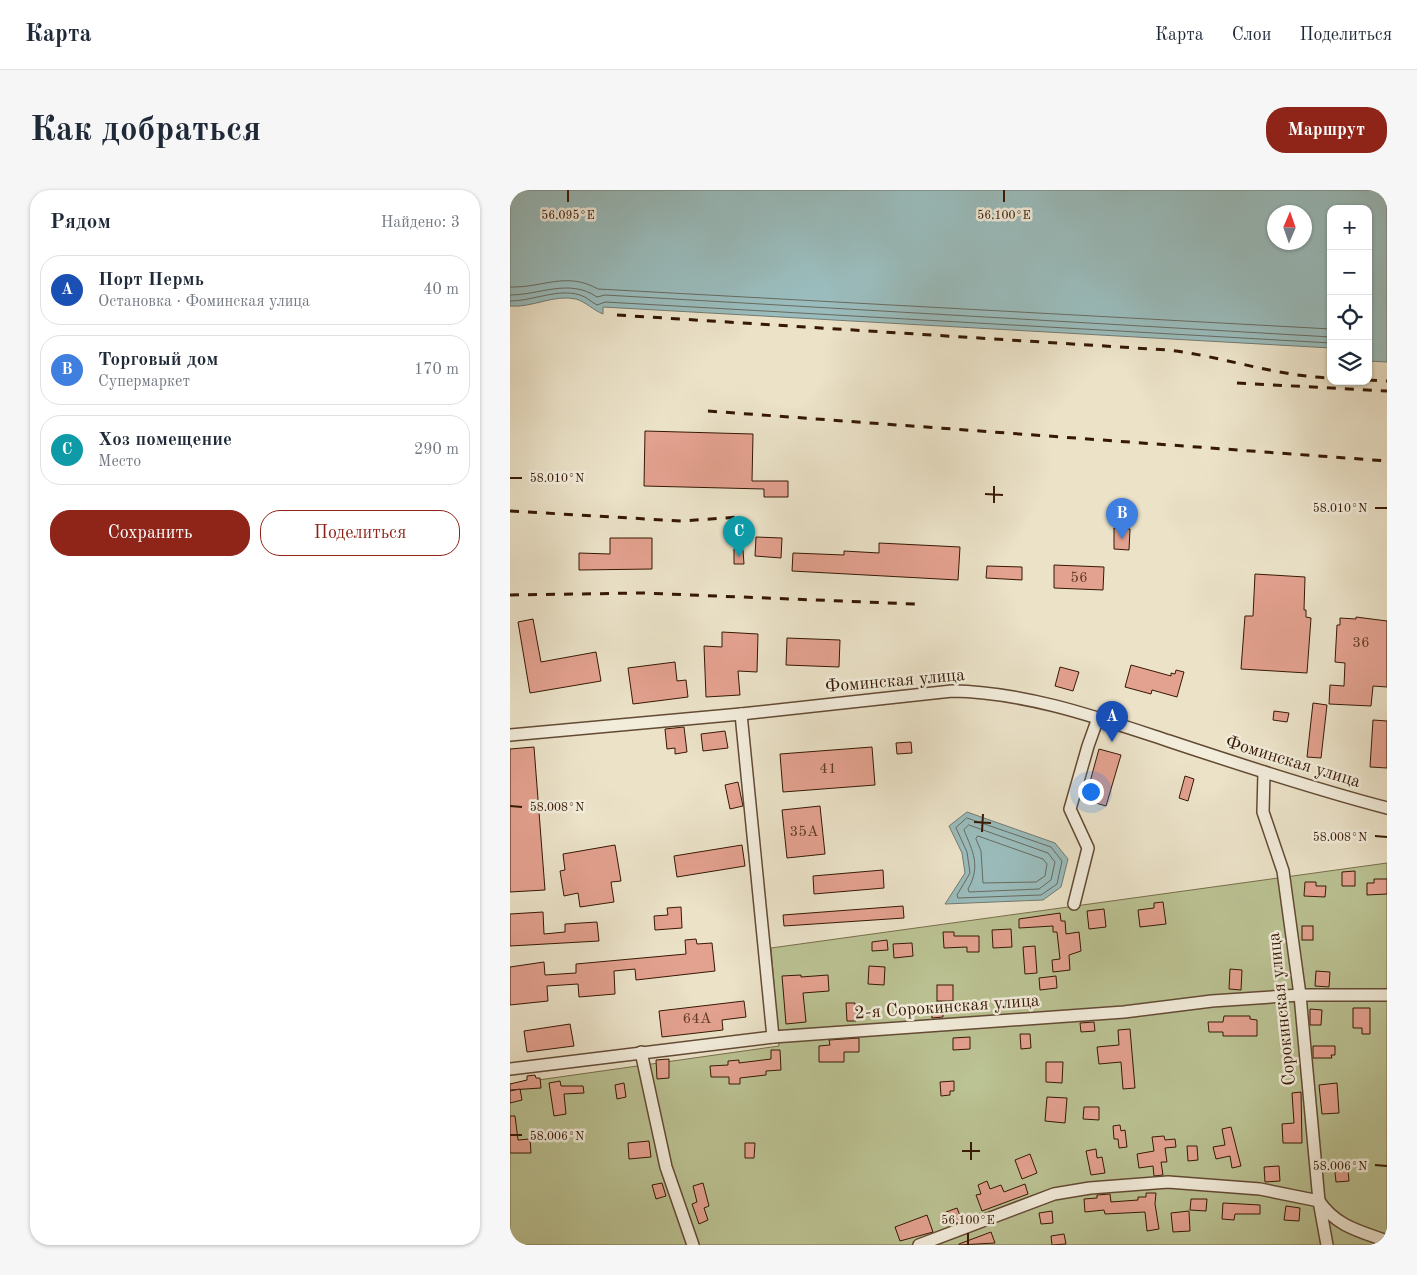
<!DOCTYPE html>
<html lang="ru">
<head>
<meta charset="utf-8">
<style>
  body { margin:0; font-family:"Old Standard TT",serif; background:#f6f6f7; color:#1f2937 }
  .controls { position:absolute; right:15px; top:15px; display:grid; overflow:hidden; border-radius:10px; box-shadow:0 1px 4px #0004 }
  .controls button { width:45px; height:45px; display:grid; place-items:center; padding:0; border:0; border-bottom:1px solid #e0e1e3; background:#fff; color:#1f2937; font:25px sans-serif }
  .compass { position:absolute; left:757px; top:15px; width:45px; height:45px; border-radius:50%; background:#fff; box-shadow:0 1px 4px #0004; rotate:2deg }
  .you { position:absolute; left:580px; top:601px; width:18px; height:18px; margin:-12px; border:4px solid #fff; border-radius:50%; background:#1a73e8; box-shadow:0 0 0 8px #1a73e833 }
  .badge { display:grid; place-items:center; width:32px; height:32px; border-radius:50%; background:#8f2418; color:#fff; font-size:16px; font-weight:700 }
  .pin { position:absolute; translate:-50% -41px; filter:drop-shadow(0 1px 2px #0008) }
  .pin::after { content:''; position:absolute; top:26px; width:18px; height:15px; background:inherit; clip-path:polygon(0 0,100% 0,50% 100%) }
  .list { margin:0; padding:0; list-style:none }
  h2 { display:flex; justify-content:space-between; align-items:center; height:65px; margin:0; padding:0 20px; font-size:21px }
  h2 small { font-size:16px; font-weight:400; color:#747a83 }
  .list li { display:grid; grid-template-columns:32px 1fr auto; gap:15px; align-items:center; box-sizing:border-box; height:70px; margin:0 10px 10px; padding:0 10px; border:1px solid #e0e1e3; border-radius:20px }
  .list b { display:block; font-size:19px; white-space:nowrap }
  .list p { margin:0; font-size:16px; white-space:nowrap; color:#747a83 }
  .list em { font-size:16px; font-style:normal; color:#747a83 }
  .actions { display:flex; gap:10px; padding:15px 20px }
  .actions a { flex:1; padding:11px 0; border:1px solid #8f2418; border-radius:20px; text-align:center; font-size:18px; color:#8f2418 }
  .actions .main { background:#8f2418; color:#fff }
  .icon { flex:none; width:28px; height:28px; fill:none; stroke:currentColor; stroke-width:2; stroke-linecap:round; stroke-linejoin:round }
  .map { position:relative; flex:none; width:877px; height:1055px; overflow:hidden; border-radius:20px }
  header { display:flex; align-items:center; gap:30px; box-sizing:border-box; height:70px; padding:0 25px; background:#fff; border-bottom:1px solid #e0e1e3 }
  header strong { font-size:24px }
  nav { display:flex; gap:28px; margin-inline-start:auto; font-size:18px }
  .intro { display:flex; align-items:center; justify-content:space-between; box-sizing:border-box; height:120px; padding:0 30px }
  h1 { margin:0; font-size:35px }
  .button { padding:12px 22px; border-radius:20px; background:#8f2418; color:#fff; font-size:18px; font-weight:700 }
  main { display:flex; gap:30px; padding:0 30px }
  aside { flex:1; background:#fff; border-radius:20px; box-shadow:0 1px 4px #0004 }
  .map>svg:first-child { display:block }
  .green { fill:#bbc293; stroke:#786d4b }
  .water { fill:#9abcbc; stroke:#727a72; fill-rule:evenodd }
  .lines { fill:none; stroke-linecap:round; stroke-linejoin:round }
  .shore { stroke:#686a60; stroke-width:1 }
  .building { fill:#e3a18f; stroke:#361803 }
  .minor-casing { stroke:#634a34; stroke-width:14 }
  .minor { stroke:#f2ecdb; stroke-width:11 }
  .rail { stroke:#361803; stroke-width:3; stroke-dasharray:9 9; stroke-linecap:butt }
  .ticks { fill:none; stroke:#361803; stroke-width:2 }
  .labels { text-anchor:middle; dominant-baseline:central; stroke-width:5; stroke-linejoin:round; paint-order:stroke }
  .number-label { font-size:15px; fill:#613a26 }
  .street-label { font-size:18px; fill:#361803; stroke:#f2ecdb }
  .ticks-label { font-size:12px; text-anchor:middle; fill:#361803; stroke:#f2ecdb; stroke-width:5; stroke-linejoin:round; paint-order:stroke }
</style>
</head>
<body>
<header>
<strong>Карта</strong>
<nav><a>Карта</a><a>Слои</a><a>Поделиться</a></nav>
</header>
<div class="intro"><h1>Как добраться</h1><a class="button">Маршрут</a></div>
<main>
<aside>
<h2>Рядом<small>Найдено: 3</small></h2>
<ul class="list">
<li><span class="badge" style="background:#1a4fb4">A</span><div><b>Порт Пермь</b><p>Остановка · Фоминская улица</p></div><em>40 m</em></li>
<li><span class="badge" style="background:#3f7fe0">B</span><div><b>Торговый дом</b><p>Супермаркет</p></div><em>170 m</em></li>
<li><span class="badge" style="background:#0f9aa8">C</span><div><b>Хоз помещение</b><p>Место</p></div><em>290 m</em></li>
</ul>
<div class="actions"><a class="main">Сохранить</a><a>Поделиться</a></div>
</aside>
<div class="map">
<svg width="877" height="1055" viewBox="0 0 877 1055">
  <rect width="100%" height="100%" fill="#ebe2c8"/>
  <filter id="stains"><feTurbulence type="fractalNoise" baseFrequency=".004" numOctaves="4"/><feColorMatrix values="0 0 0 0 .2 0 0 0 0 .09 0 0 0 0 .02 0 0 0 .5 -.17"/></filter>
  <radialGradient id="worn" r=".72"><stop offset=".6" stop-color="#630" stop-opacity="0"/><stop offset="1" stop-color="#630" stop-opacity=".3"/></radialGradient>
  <path class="green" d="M877,673V1055H0V894L269,856L261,758Z"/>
  <g class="water">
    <path d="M0,0H877V172L858,171V19H821V158L93,117V124C83,120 76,112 66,109C44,104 22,118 0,116ZM764,22H794V52H764Z"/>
    <path d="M457,622L545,653L558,669L551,697L533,710L435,714L455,683L452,663L439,636Z"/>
  </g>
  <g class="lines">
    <g class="shore">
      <path d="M0,97C33,98 56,81 88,99L821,139"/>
      <path d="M0,105C30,105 59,88 87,107L95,105L821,147"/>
      <path d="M0,111C23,111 48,98 70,105C77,107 81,112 87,115L95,112L821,153"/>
      <path d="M457,628L541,657L552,671L547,694L531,705L448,708L447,705L460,683L457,662L446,638Z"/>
      <path d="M459,635L538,663L545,672L541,690L529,699L459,702L458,699C471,676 463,662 454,640Z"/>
      <path d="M468,646L533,669L537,674L535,686L526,692L473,693L471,661L466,649Z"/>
    </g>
  </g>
  <g class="building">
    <path d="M135,241L243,244L242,291H278V307H254V299L134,296Z"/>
    <path d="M604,338L620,339L619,360L604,359Z"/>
    <path d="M246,347L272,348L271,368L245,366Z"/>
    <path d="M100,348H142V379L69,380V363L100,364Z"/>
    <path d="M369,353L450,357L448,390L282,381L283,363L334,365V361L369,363Z"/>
    <path d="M224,359L233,360L234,374H224Z"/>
    <path d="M544,375L594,377L593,400L544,398Z"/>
    <path d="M477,376L512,377V390L476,388Z"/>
    <path d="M745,384L795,387L794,420H796V427L801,428L797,483L731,479L735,426H743Z"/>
    <path d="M846,427L877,431V497L863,496L861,516L819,514L820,495L834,496L835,473L825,472L827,435H830V428L846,429Z"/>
    <path d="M23,429L31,472L86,462L91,491L20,503L8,432Z"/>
    <path d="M212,442L248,444L247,482L228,481L230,505L196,507L194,456L212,457Z"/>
    <path d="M277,448L330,450L329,477L276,475Z"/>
    <path d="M165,472L167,491L176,490L178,507L123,514L118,478Z"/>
    <path d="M621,475L661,486V483L665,484L666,480L674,482L667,507L642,500L641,504L615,497Z"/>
    <path d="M550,477L569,482L563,501L545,496Z"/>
    <path d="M803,513L817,515L811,568L797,567Z"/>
    <path d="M764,521L779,523L777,532L763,530Z"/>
    <path d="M863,530L877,531V578L860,577Z"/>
    <path d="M174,537L177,562L165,564V558L157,559L155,539Z"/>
    <path d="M215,541L218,558L193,561L191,544Z"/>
    <path d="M401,552L402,563L387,564L386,553Z"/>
    <path d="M24,557L35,700L0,702V559Z"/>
    <path d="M362,557L365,595L273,602L270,564Z"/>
    <path d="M589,559L611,565L596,616L575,610Z"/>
    <path d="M675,586L684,589L678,611L669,608Z"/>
    <path d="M228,592L233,616L220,619L215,595Z"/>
    <path d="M310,616L315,664L277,668L272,620Z"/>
    <path d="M105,655L111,691L101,692L104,712L70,717L68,703L54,706L50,681L55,680L53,664Z"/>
    <path d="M232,655L235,676L167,687L164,666Z"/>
    <path d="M373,680L374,698L304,704L303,686Z"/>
    <path d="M845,681V696H832V682Z"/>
    <path d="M864,689H877V704L857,705V693H864Z"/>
    <path d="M795,692H806V696H816L815,707L794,706Z"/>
    <path d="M653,712L656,734L630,737L628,720L644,718V713Z"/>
    <path d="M393,716L394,728L274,736L273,725Z"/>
    <path d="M171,717L172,738L145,740L144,726L158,725L157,718Z"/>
    <path d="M594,719L596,737L579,739L577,721Z"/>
    <path d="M33,722L34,744L55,742V734L87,732L89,751L0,756V724Z"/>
    <path d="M550,723L551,731H555L556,744L569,742L571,761L559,765L560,780L543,782L542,770L550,769L547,742H543V736L509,738V729Z"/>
    <rect x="792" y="736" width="11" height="14"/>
    <path d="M501,739L502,757L483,758L482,740Z"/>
    <path d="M433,742H444V746H469V762H457V757L434,758Z"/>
    <path d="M186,749L187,754L202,753L205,781L126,790L125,779L104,781L105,804L69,807L68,794L37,796L38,811L0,815V777L34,772L35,785L66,783V774L176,764L175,750Z"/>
    <path d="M377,750L378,760L362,761V752Z"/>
    <path d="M402,753L403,766L384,768L383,754Z"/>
    <path d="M525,756L527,783L515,784L513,757Z"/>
    <path d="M359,776L375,777L374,795L358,794Z"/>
    <path d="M720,779L732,780L731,800L719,799Z"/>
    <path d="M806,781L820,782L819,797L805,796Z"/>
    <path d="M291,785V787L318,785L319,801L293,803L296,832L276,834L272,786Z"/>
    <path d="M546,786L547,798L530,800L529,788Z"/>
    <rect x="427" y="795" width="16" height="16"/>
    <path d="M234,811L236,827L212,830L213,840L152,847L149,821Z"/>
    <path d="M336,813H345L346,831H337Z"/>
    <path d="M421,814H433V827L422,828Z"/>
    <path d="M843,818H860V844H852V838H843Z"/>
    <path d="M800,819L812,820L811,835H800Z"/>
    <path d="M714,826H740V829L747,830V846H713V842H699L698,832H713Z"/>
    <path d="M584,832L585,841L571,842L570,833Z"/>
    <path d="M60,834L64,856L17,862L14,841Z"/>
    <path d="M620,839L625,898L613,899L611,872L589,874L587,857L609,855L608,840Z"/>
    <path d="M510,844H520L521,858L511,859Z"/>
    <path d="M460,847V859L443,860V848Z"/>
    <path d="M349,848V862H334V872H309V856L320,855L319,850Z"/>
    <path d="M803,856H825V865H821L822,868H803Z"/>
    <path d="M261,860H270L271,880L256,881V885L230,888V894H219V887H201L200,876L218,875V871L229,870V873L261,869Z"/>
    <path d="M159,869V888L147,889L146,870Z"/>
    <path d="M536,872H553L552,893L536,892Z"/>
    <path d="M25,885L26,888H30L31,898L0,900V894L17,890V886Z"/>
    <path d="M50,891L51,896H73L74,903L54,904L56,924L44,926L39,893Z"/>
    <path d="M444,891V901H440V905L431,906L430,892Z"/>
    <path d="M114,893L116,907L107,909L105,895Z"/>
    <path d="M827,893L829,923L812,924L809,895Z"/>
    <path d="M10,899L12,910L0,913V901Z"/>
    <path d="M791,902L792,953H773L772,934L784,933L782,903Z"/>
    <path d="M537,907L557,908L555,933L535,931Z"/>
    <path d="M574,917H589V930L573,929Z"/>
    <path d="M0,926H5L8,950L20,949L21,963H0Z"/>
    <path d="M610,935L611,941L615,940L617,957L609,958L608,949H604L603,936Z"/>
    <path d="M721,937L731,976L722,978L720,966L706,969L703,957L715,955L712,939Z"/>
    <path d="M654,946L655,950L665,949L666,957L655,958L657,972H651L653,985L644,986L643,976L629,978L627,964L644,961L642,947Z"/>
    <path d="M139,951L141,967L119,969L118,953Z"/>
    <path d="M235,953H245L244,968H235Z"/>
    <path d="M677,956H687L688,970L678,971Z"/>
    <path d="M586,959L587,968L592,967L595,983L581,985L576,961Z"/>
    <path d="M520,964L527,983L512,989L505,970Z"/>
    <path d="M837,971L839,991L826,992L824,973Z"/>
    <path d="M769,976L770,991L755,992L754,977Z"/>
    <path d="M477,991L480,999L491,995L494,1002L515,994L518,1004L472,1021L466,1005L471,1004L468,995Z"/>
    <path d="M152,993L156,1006L146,1009L142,995Z"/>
    <path d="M193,993L199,1016L194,1018L198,1030L189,1034L182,1014L187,1012L183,996Z"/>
    <path d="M636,1003H646L645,1014L649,1039L637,1041L635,1022L595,1024L594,1020L575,1022L574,1009L587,1008V1005L600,1004L601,1012L628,1010V1007H636Z"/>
    <path d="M681,1009H697L696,1021L680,1020Z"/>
    <path d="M713,1013L750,1015V1024H725L724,1030L712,1029Z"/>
    <path d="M776,1016L790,1018L789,1031L774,1030Z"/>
    <path d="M447,1018L452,1031L441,1035L436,1022Z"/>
    <path d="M542,1021L543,1033L531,1034L529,1023Z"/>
    <path d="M679,1021L680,1041L663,1042L661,1023Z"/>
    <path d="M417,1025L423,1042L390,1051L385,1037Z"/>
    <path d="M481,1042L485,1053L449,1055V1054Z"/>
    <path d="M554,1044L556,1054L542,1055L541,1046Z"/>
  </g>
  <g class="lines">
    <defs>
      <g id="minor">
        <path d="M231,524L263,847"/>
        <path d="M0,545L231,524L442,501C516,502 589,528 659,551C731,575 804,599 877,618"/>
        <path d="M754,582L753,622L773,681L790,805L809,1011L817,1055"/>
        <path d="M564,714L578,658L560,619L578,556L588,528"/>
        <path d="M131,862L156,977L183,1055"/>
        <path d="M0,879L263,847L614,822L702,811L790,805H877"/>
        <path d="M409,1055L544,1004L580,998L658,992L750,999L809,1011C826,1036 849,1041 877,1051"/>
      </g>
    </defs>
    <use href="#minor" class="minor-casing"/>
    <use href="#minor" class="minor"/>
    <g class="rail">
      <path d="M107,125L657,160C713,166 763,186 821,188"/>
      <path d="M858,190L877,191"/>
      <path d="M727,193L877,201"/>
      <path d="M198,221L877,271"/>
      <path d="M0,321L171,331L230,327"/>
      <path d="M0,405L132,403L405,414"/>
    </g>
  </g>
  <path class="ticks" d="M58,12V0M494,12V0M0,288H12M475,304L493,305M484,313V296M865,318H877M0,616L12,617M464,632L481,633M472,642L473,624M865,646L877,647M0,945H12M452,961H470M461,970V952M865,975L877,976M458,1055V1043"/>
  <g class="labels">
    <g class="number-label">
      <text x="569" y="388">56</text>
      <text x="851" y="453">36</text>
      <text x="318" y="579">41</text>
      <text x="294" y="642">35А</text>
      <text x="187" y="829">64А</text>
    </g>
    <g class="street-label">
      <text transform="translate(385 491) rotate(-5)">Фоминская улица</text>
      <text transform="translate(783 572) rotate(17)">Фоминская улица</text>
      <text transform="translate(437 817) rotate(-4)">2-я Сорокинская улица</text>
      <text transform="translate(772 819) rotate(-96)">Сорокинская улица</text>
    </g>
  </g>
  <g class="ticks-label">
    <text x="58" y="29">56.095°E</text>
    <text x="494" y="29">56.100°E</text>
    <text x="47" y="292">58.010°N</text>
    <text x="830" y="322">58.010°N</text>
    <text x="47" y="621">58.008°N</text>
    <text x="830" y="651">58.008°N</text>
    <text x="47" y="950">58.006°N</text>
    <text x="830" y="980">58.006°N</text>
    <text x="458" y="1034">56.100°E</text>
  </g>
  <rect width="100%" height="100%" filter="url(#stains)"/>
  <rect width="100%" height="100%" fill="url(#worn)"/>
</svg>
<div class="controls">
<button>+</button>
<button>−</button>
<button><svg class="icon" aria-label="locate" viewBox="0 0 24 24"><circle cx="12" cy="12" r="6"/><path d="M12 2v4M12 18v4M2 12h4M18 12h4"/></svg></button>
<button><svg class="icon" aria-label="layers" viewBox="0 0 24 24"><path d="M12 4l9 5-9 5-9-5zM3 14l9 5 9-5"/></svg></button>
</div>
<svg class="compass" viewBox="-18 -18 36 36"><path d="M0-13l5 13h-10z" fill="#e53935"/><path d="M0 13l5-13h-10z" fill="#747a83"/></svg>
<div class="you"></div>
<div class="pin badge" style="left:602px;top:552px;background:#1a4fb4">A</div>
<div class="pin badge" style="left:612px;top:349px;background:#3f7fe0">B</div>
<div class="pin badge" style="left:229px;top:367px;background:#0f9aa8">C</div>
</div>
</main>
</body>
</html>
